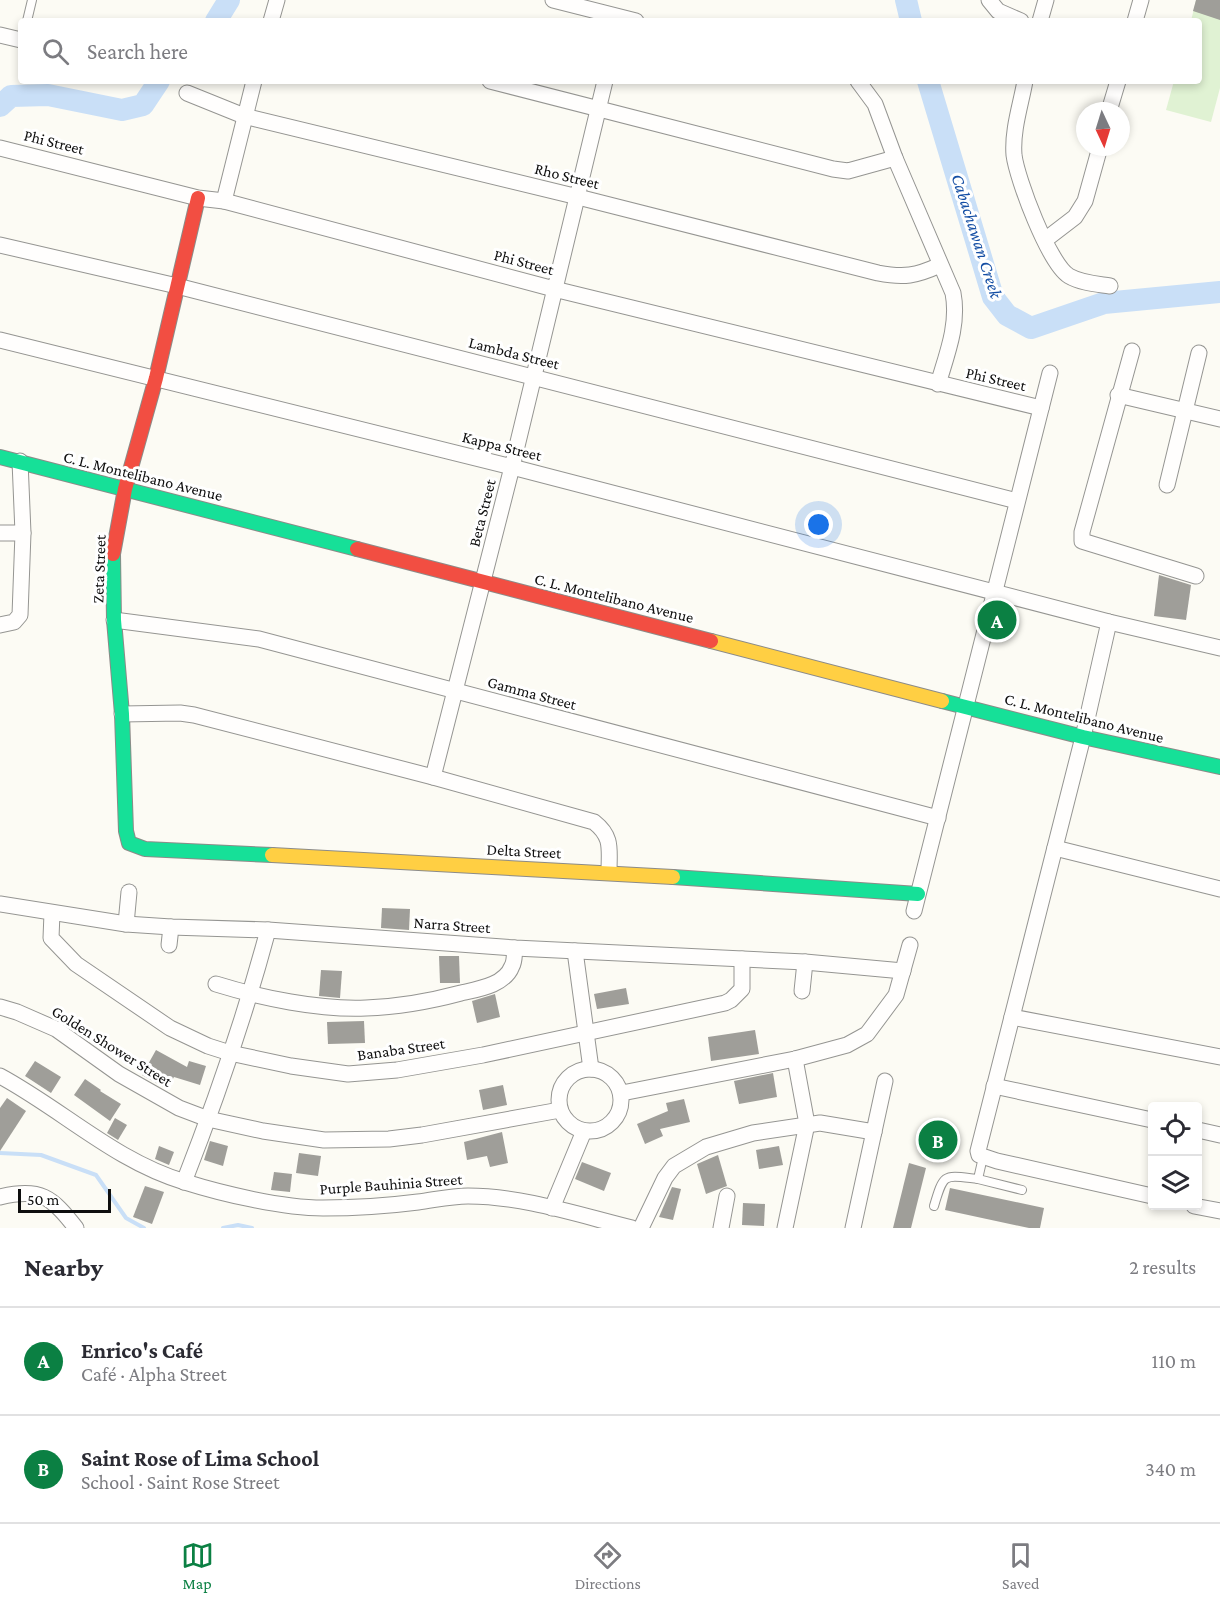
<!DOCTYPE html>
<html lang="en">
<head>
<meta charset="utf-8">
<style>
  body { margin:0; font-family:"Crimson Pro",serif; background:#f7f7f7; color:#2b2b33 }
  .controls { position:absolute; right:18px; bottom:18px; display:grid; overflow:hidden; border-radius:6px; box-shadow:0 3px 9px #0003 }
  .controls button { width:54px; height:54px; display:grid; place-items:center; padding:0; border:0; border-bottom:2px solid #e1e1e2; background:#fff; color:#2b2b33; font:30px sans-serif }
  .compass { position:absolute; left:1076px; top:102px; width:54px; height:54px; border-radius:50%; background:#fff; box-shadow:0 3px 9px #0003; rotate:176deg }
  .scale { position:absolute; left:18px; bottom:15px; width:93px; box-sizing:border-box; padding-left:6px; border:3px solid #0e0e0e; border-top:0; font-size:16px; line-height:21px; white-space:nowrap; color:#0e0e0e; -webkit-text-stroke:4px #fff; paint-order:stroke }
  .you { position:absolute; left:819px; top:525px; width:21px; height:21px; margin:-15px; border:4px solid #fff; border-radius:50%; background:#1a73e8; box-shadow:0 0 0 9px #1a73e833 }
  .badge { display:grid; place-items:center; width:39px; height:39px; border-radius:50%; background:#0b8043; color:#fff; font-size:20px; font-weight:700 }
  .pin { position:absolute; translate:-50% -50%; border:3px solid #fff; box-shadow:0 2px 6px #0006 }
  .list { margin:0; padding:0; list-style:none }
  h2 { display:flex; justify-content:space-between; align-items:center; height:78px; margin:0; padding:0 24px; font-size:26px }
  h2 small { font-size:20px; font-weight:400; color:#7c7c81 }
  .list li { display:grid; grid-template-columns:39px 1fr auto; gap:18px; align-items:center; box-sizing:border-box; height:108px; padding:0 24px; border-top:2px solid #e1e1e2 }
  .list b { display:block; font-size:22px; white-space:nowrap }
  .list p { margin:0; font-size:20px; white-space:nowrap; color:#7c7c81 }
  .list em { font-size:20px; font-style:normal; color:#7c7c81 }
  .icon { flex:none; width:33px; height:33px; fill:none; stroke:currentColor; stroke-width:2; stroke-linecap:round; stroke-linejoin:round }
  .map { position:relative; flex:none; width:1220px; height:1228px; overflow:hidden }
  .search { position:absolute; background:#fff; box-shadow:0 3px 9px #0003; left:18px; right:18px; top:18px; height:66px; display:flex; align-items:center; gap:15px; box-sizing:border-box; padding:0 21px; border-radius:6px; color:#7c7c81; font-size:22px }
  .sheet { height:294px; background:#fff }
  nav { display:flex; justify-content:space-around; align-items:center; box-sizing:border-box; height:84px; border-top:2px solid #e1e1e2; background:#fff; font-size:16px; color:#7c7c81 }
  nav a { display:grid; justify-items:center; gap:3px }
  nav .on { color:#0b8043 }
  .map>svg:first-child { display:block }
  .green { fill:#e0f2d3 }
  .lines { fill:none; stroke-linecap:round; stroke-linejoin:round }
  .stream { stroke:#c9dff7; stroke-width:4 }
  .river { stroke:#c9dff7; stroke-width:22 }
  .building { fill:#9f9e99 }
  .lane-casing { stroke:#959592; stroke-width:10 }
  .street-casing { stroke:#959592; stroke-width:17 }
  .fast-casing { stroke:#8c8b88; stroke-width:16 }
  .slow-casing { stroke:#8c8b88; stroke-width:16 }
  .jam-casing { stroke:#8c8b88; stroke-width:16 }
  .lane { stroke:#fffefd; stroke-width:8 }
  .street { stroke:#fffefd; stroke-width:15 }
  .fast { stroke:#16e098; stroke-width:14 }
  .slow { stroke:#ffcf43; stroke-width:14 }
  .jam { stroke:#f24e42; stroke-width:14 }
  .labels { text-anchor:middle; dominant-baseline:central; stroke-width:6; stroke-linejoin:round; paint-order:stroke }
  .street-label { font-size:16px; fill:#0e0e0e; stroke:#fff }
  .water-label { font-size:18px; font-style:italic; fill:#144ea4; stroke:#fff }
</style>
</head>
<body>
<div class="map">
<svg width="1220" height="1228" viewBox="0 0 1220 1228">
  <rect width="100%" height="100%" fill="#fcfbf4"/>
  <path class="green" d="M1196,0H1220V88L1211,122L1166,110L1174,81H1199V21H1191Z"/>
  <g class="lines">
    <g class="stream">
      <path d="M0,1153L41,1155L96,1175L126,1218L144,1228"/>
      <path d="M223,1228L238,1225L252,1228"/>
    </g>
    <g class="river">
      <path d="M906,0L911,21"/>
      <path d="M216,21L229,0"/>
      <path d="M928,81L993,297L1007,315L1031,328L1104,303L1220,292"/>
      <path d="M0,106L11,96L48,95L122,110L143,105L159,81"/>
    </g>
  </g>
  <g class="building">
    <path d="M1196,0H1220V20L1193,11Z"/>
    <path d="M1159,575L1191,585L1186,620L1154,616Z"/>
    <path d="M382,908L410,909L409,930L381,928Z"/>
    <path d="M439,956H459L460,983H440Z"/>
    <path d="M321,970L342,971L340,998L319,996Z"/>
    <path d="M626,988L629,1004L597,1009L594,994Z"/>
    <path d="M495,994L500,1017L477,1023L472,1001Z"/>
    <path d="M364,1021L365,1043L328,1044L327,1022Z"/>
    <path d="M755,1030L759,1054L711,1061L708,1037Z"/>
    <path d="M156,1050L187,1067L189,1061L206,1066L200,1085L174,1077L167,1089L142,1075Z"/>
    <path d="M35,1061L61,1077L51,1093L25,1076Z"/>
    <path d="M773,1073L777,1097L739,1104L734,1081Z"/>
    <path d="M85,1079L101,1090L100,1091L121,1104L110,1121L74,1095Z"/>
    <path d="M503,1085L507,1105L483,1110L479,1090Z"/>
    <path d="M7,1098L26,1111L0,1151V1108Z"/>
    <path d="M684,1099L690,1122L660,1129L663,1136L645,1144L637,1124L668,1111L666,1103Z"/>
    <path d="M115,1118L127,1125L118,1140L107,1133Z"/>
    <path d="M502,1132L508,1163L490,1167L487,1156L467,1160L464,1142Z"/>
    <path d="M210,1141L228,1146L223,1166L204,1160Z"/>
    <path d="M159,1146L174,1152L169,1165L155,1159Z"/>
    <path d="M779,1146L783,1165L759,1169L756,1150Z"/>
    <path d="M299,1153L321,1156L318,1176L296,1173Z"/>
    <path d="M718,1155L727,1186L706,1194L697,1164Z"/>
    <path d="M582,1162L611,1173L604,1191L575,1179Z"/>
    <path d="M909,1163L926,1168L911,1228H893Z"/>
    <path d="M274,1172L292,1174L290,1192L271,1190Z"/>
    <path d="M145,1186L164,1192L152,1224L133,1217Z"/>
    <path d="M672,1187L681,1189L673,1220L659,1217Z"/>
    <path d="M950,1188L1044,1208L1040,1228H1029L945,1210Z"/>
    <path d="M743,1203L765,1204L764,1226L742,1225Z"/>
  </g>
  <g class="lines">
    <defs>
      <g id="lane">
        <path d="M27,21L32,0"/>
        <path d="M978,1179L1022,1190"/>
        <path d="M934,1206C944,1172 944,1175 978,1179L983,1157"/>
      </g>
      <g id="street">
        <path d="M553,0L636,21"/>
        <path d="M989,0L998,11L1021,21"/>
        <path d="M271,21L277,0"/>
        <path d="M1040,21L1046,0"/>
        <path d="M1135,21L1141,0"/>
        <path d="M0,35L21,40"/>
        <path d="M490,81L833,169L848,171L895,158"/>
        <path d="M858,81L875,104L895,158L953,293C959,324 947,354 938,384"/>
        <path d="M1025,81C1021,104 1012,130 1014,155C1017,179 1049,264 1069,276C1081,283 1097,284 1110,286"/>
        <path d="M187,93L244,116L578,197L878,273C904,278 916,276 940,265"/>
        <path d="M1109,111L1118,81"/>
        <path d="M0,148L198,198L224,201L554,289L1041,408"/>
        <path d="M224,201L254,81"/>
        <path d="M1045,240L1075,217L1085,201L1100,147"/>
        <path d="M0,245L177,286L1017,501"/>
        <path d="M0,340L512,467L1109,622L1220,648"/>
        <path d="M1132,351L1082,532V541L1196,576"/>
        <path d="M1118,395L1220,419"/>
        <path d="M1167,485L1199,353"/>
        <path d="M0,533H23"/>
        <path d="M114,620L259,639L938,818"/>
        <path d="M1109,622L1083,737L978,1151L979,1155L997,1161L1152,1196"/>
        <path d="M0,625L14,622L20,615L23,533L20,461"/>
        <path d="M122,714L180,713L194,715L433,777L594,822C613,837 609,849 609,872"/>
        <path d="M433,777L512,467L605,81"/>
        <path d="M1055,848L1220,889"/>
        <path d="M0,904L126,924L171,927L268,930L515,948L805,962L903,971"/>
        <path d="M914,911L1050,373"/>
        <path d="M52,913L51,938L76,964L170,1028L208,1046L230,1053L291,1066L348,1074L397,1070L483,1055L725,1003L731,1000L742,989V959"/>
        <path d="M126,924L129,892"/>
        <path d="M169,945L171,927"/>
        <path d="M575,951L591,1069"/>
        <path d="M216,984C261,998 319,1010 366,1008C398,1007 431,1001 461,993C479,989 505,985 512,966C515,961 514,953 515,948"/>
        <path d="M802,991L805,962"/>
        <path d="M0,1007L17,1012L56,1029L119,1074L179,1108L208,1119L263,1131L324,1140L389,1139L422,1135L560,1110"/>
        <path d="M1012,1017L1220,1057"/>
        <circle cx="590" cy="1100" r="31"/>
        <path d="M0,1076C63,1110 115,1161 185,1182C223,1194 283,1208 323,1208C354,1208 387,1206 418,1202C434,1200 451,1196 468,1196C523,1196 579,1215 632,1228"/>
        <path d="M994,1086L1152,1120"/>
        <path d="M622,1093L795,1059L847,1045L867,1034L896,995L910,945"/>
        <path d="M1198,1130L1220,1135"/>
        <path d="M184,1182C216,1100 245,1016 268,930"/>
        <path d="M0,1197C40,1187 52,1197 76,1228"/>
        <path d="M1194,1206L1220,1211"/>
        <path d="M552,1208L584,1131"/>
        <path d="M641,1228L665,1178L674,1166L706,1147L753,1133L820,1123L874,1132"/>
        <path d="M721,1228L727,1196"/>
        <path d="M785,1228L807,1124L795,1059"/>
        <path d="M853,1228L885,1081"/>
      </g>
      <g id="fast">
        <path d="M0,457L357,549"/>
        <path d="M113,554L114,620L122,714L126,831L129,843L145,849L272,855"/>
        <path d="M942,701L1083,737L1220,767"/>
        <path d="M673,877L918,894"/>
      </g>
      <g id="slow">
        <path d="M711,641L942,701"/>
        <path d="M272,855L673,877"/>
      </g>
      <g id="jam">
        <path d="M357,549L711,641"/>
        <path d="M113,554L125,489L156,378L198,198"/>
      </g>
    </defs>
    <use href="#lane" class="lane-casing"/>
    <use href="#street" class="street-casing"/>
    <use href="#fast" class="fast-casing"/>
    <use href="#slow" class="slow-casing"/>
    <use href="#jam" class="jam-casing"/>
    <use href="#lane" class="lane"/>
    <use href="#street" class="street"/>
    <use href="#fast" class="fast"/>
    <use href="#slow" class="slow"/>
    <use href="#jam" class="jam"/>
  </g>
  <g class="labels">
    <g class="street-label">
      <text transform="translate(54 142) rotate(14)">Phi Street</text>
      <text transform="translate(567 176) rotate(14)">Rho Street</text>
      <text transform="translate(524 262) rotate(15)">Phi Street</text>
      <text transform="translate(514 353) rotate(14)">Lambda Street</text>
      <text transform="translate(996 379) rotate(13)">Phi Street</text>
      <text transform="translate(502 446) rotate(14)">Kappa Street</text>
      <text transform="translate(143 476) rotate(14)">C. L. Montelibano Avenue</text>
      <text transform="translate(482 513) rotate(-76)">Beta Street</text>
      <text transform="translate(99 569) rotate(-88)">Zeta Street</text>
      <text transform="translate(614 598) rotate(14)">C. L. Montelibano Avenue</text>
      <text transform="translate(532 693) rotate(15)">Gamma Street</text>
      <text transform="translate(1084 718) rotate(14)">C. L. Montelibano Avenue</text>
      <text transform="translate(524 851) rotate(3)">Delta Street</text>
      <text transform="translate(452 925) rotate(4)">Narra Street</text>
      <text transform="translate(112 1046) rotate(32)">Golden Shower Street</text>
      <text transform="translate(401 1049) rotate(-8)">Banaba Street</text>
      <text transform="translate(391 1184) rotate(-4)">Purple Bauhinia Street</text>
    </g>
    <g class="water-label">
      <text transform="translate(977 236) rotate(72)">Cabachawan Creek</text>
    </g>
  </g>
</svg>
<div class="controls">
<button><svg class="icon" aria-label="locate" viewBox="0 0 24 24"><circle cx="12" cy="12" r="6"/><path d="M12 2v4M12 18v4M2 12h4M18 12h4"/></svg></button>
<button><svg class="icon" aria-label="layers" viewBox="0 0 24 24"><path d="M12 4l9 5-9 5-9-5zM3 14l9 5 9-5"/></svg></button>
</div>
<svg class="compass" viewBox="-18 -18 36 36"><path d="M0-13l5 13h-10z" fill="#e53935"/><path d="M0 13l5-13h-10z" fill="#7c7c81"/></svg>
<div class="scale">50 m</div>
<div class="you"></div>
<div class="pin badge" style="left:997px;top:620px">A</div>
<div class="pin badge" style="left:938px;top:1140px">B</div>
<div class="search"><svg class="icon" aria-label="search" viewBox="0 0 24 24"><circle cx="10" cy="10" r="6"/><path d="M15 15l6 6"/></svg>Search here</div>
</div>
<section class="sheet">
<h2>Nearby<small>2 results</small></h2>
<ul class="list">
<li><span class="badge">A</span><div><b>Enrico's Café</b><p>Café · Alpha Street</p></div><em>110 m</em></li>
<li><span class="badge">B</span><div><b>Saint Rose of Lima School</b><p>School · Saint Rose Street</p></div><em>340 m</em></li>
</ul>
</section>
<nav>
<a class="on"><svg class="icon" aria-label="map" viewBox="0 0 24 24"><path d="M3 6l6-2 6 2 6-2v14l-6 2-6-2-6 2zM9 4v14M15 6v14"/></svg>Map</a>
<a><svg class="icon" aria-label="directions" viewBox="0 0 24 24"><path d="M12 3l9 9-9 9-9-9zM9 14v-3h6M13 9l2 2-2 2"/></svg>Directions</a>
<a><svg class="icon" aria-label="saved" viewBox="0 0 24 24"><path d="M7 4h10v16l-5-4-5 4z"/></svg>Saved</a>
</nav>
</body>
</html>
